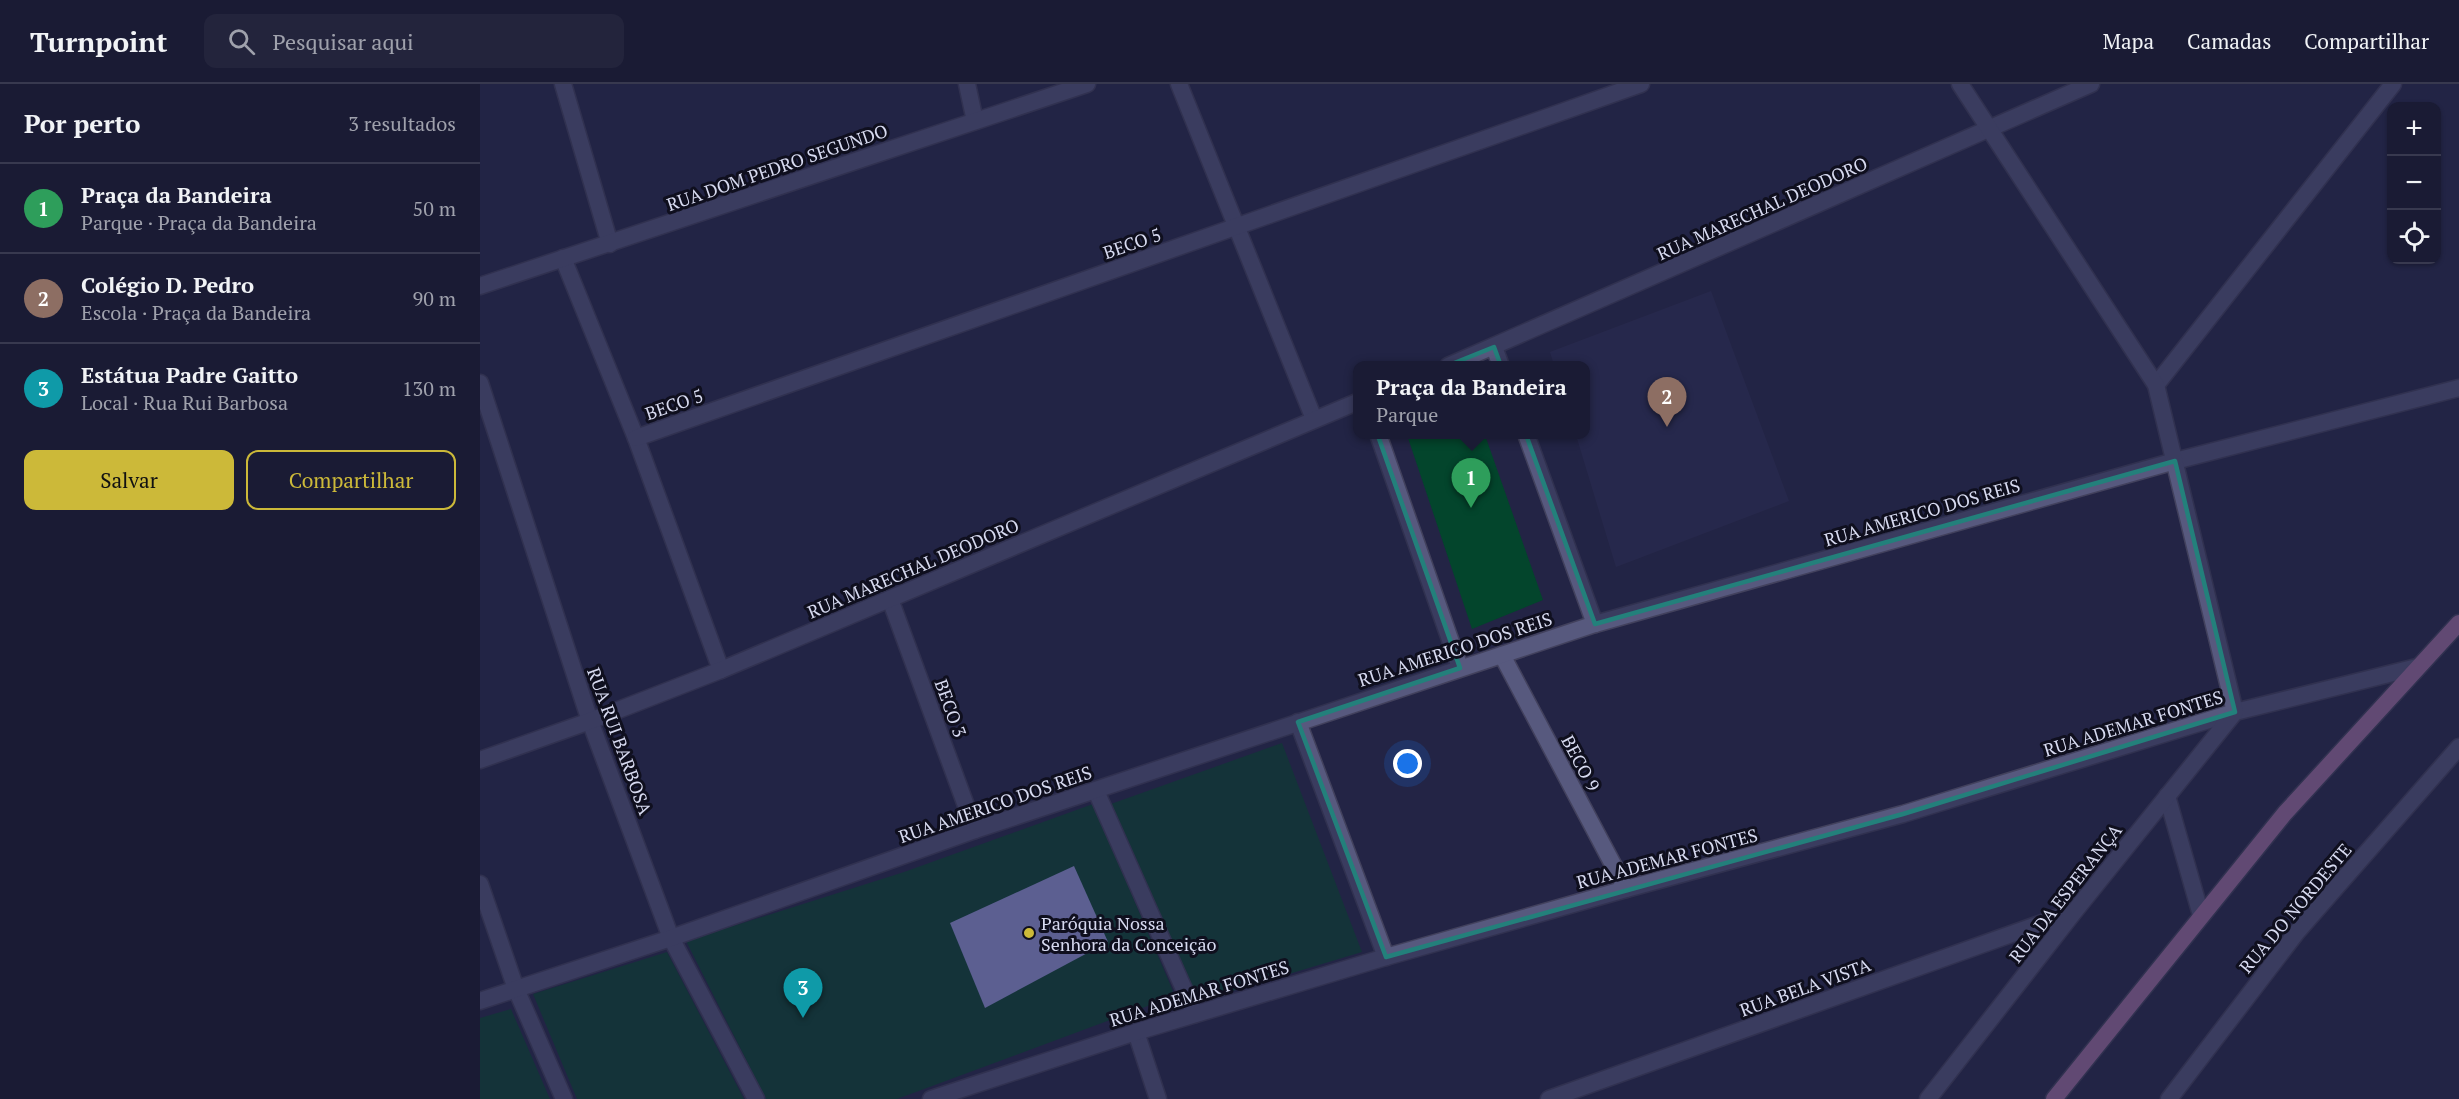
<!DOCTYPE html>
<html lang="pt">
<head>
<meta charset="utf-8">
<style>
  body { margin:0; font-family:"PT Serif",serif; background:#23243c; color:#f1f3f6 }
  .controls { position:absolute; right:18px; top:18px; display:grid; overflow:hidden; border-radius:12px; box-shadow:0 2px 4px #0004 }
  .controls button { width:54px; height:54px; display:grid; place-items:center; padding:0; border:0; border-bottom:2px solid #38394f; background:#1a1b34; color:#f1f3f6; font:30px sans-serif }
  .you { position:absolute; left:928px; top:680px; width:21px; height:21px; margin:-15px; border:4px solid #fff; border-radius:50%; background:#1a73e8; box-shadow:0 0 0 9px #1a73e833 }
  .badge { display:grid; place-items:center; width:39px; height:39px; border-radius:50%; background:#ccb939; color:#fff; font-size:20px; font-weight:700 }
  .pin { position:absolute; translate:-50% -50px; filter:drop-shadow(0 2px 3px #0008) }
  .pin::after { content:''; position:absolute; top:32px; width:21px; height:18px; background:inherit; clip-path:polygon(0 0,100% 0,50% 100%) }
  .popup { position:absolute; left:873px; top:277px; width:237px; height:78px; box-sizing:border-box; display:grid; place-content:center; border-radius:12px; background:#1a1b34; filter:drop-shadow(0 2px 4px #0005); font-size:20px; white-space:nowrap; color:#9fa1ac }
  .popup b { font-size:22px; color:#f1f3f6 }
  .popup::after { content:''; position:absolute; left:50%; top:100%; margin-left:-12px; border:12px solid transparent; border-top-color:#1a1b34 }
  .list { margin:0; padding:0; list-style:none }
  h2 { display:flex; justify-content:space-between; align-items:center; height:78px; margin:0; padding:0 24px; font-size:26px }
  h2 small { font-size:20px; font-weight:400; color:#9fa1ac }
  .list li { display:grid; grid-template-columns:39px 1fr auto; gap:18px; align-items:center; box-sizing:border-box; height:90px; padding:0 24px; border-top:2px solid #38394f }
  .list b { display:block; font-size:22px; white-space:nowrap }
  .list p { margin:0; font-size:20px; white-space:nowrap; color:#9fa1ac }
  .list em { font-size:20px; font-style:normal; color:#9fa1ac }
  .actions { display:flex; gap:12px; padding:18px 24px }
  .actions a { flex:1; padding:14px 0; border:2px solid #ccb939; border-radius:12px; text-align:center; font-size:21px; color:#ccb939 }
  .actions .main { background:#ccb939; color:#111 }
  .icon { flex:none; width:33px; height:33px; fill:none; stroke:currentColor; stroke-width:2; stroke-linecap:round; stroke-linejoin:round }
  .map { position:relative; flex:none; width:1979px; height:1015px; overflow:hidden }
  header { display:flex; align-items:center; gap:36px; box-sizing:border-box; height:84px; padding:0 30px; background:#1a1b34; border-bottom:2px solid #38394f }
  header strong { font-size:28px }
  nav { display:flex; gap:33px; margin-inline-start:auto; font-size:21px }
  .search { width:420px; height:54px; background:#23243c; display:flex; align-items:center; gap:15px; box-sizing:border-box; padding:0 21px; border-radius:12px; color:#9fa1ac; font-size:22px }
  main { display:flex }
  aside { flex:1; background:#1a1b34 }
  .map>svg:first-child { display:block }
  .built { fill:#2c2e54 }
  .green { fill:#03452c }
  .building { fill:#a2a6ed }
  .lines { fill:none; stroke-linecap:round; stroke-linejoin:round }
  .minor-casing { stroke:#42415d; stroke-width:19 }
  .primary-casing { stroke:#42415d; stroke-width:19 }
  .minor { stroke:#57597e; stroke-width:16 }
  .primary { stroke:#ad76aa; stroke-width:16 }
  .marked { fill:none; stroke:#23807b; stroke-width:4.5; stroke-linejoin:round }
  .poi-dot { fill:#ccb939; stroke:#0f0f1e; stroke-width:2 }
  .labels { text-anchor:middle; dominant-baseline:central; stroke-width:6; stroke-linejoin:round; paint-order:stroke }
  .street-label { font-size:18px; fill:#d7daf0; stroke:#0f0f1e }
  .poi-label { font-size:18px; fill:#d7daf0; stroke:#0f0f1e; text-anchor:start }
</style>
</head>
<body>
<header>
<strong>Turnpoint</strong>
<div class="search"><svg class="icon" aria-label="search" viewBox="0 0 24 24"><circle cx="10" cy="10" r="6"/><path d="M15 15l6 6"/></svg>Pesquisar aqui</div>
<nav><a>Mapa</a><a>Camadas</a><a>Compartilhar</a></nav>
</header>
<main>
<aside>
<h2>Por perto<small>3 resultados</small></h2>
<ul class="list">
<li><span class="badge" style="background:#2e9e5b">1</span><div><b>Praça da Bandeira</b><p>Parque · Praça da Bandeira</p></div><em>50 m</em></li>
<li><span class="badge" style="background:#8d6e63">2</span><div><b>Colégio D. Pedro</b><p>Escola · Praça da Bandeira</p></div><em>90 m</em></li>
<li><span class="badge" style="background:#0f9aa8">3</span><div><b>Estátua Padre Gaitto</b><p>Local · Rua Rui Barbosa</p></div><em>130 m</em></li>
</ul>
<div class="actions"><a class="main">Salvar</a><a>Compartilhar</a></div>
</aside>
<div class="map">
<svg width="1979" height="1015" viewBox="0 0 1979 1015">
  <rect width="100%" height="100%" fill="#232445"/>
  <path class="built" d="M1231,207L1309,417L1136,483L1096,351L1105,350V282L1074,281L1070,268Z"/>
  <g class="green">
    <path d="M927,351H1005L1063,516L992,545Z"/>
    <path d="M802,659L882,868L719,917L628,721Z"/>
    <path d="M613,720L693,907L684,916L417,1015H286L206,857L424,788Z"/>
    <path d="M187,868L264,1015H97L53,910Z"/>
    <path d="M31,925L70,1015H0V934Z"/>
  </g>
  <path class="building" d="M594,782L628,858L505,924L470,839Z"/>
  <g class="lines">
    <defs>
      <g id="minor">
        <path d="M83,0L130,160"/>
        <path d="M487,0L495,37"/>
        <path d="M699,0L834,335"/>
        <path d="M83,174L156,354L241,586"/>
        <path d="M0,202L607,0"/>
        <path d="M1014,263L1021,282"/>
        <path d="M968,282L1611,0"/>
        <path d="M0,299L110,637L191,854L276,1015"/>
        <path d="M1676,301L1913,0"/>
        <path d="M898,350L980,584"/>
        <path d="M1046,350L1115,540"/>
        <path d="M156,354L1161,0"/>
        <path d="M410,515L495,746"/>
        <path d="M1022,571L1146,805"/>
        <path d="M818,638L906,873"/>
        <path d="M0,676L110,637L241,586L877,318"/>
        <path d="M616,707L715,930"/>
        <path d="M1687,712L1721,831"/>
        <path d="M0,800L36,905L84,1015"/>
        <path d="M0,917L191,854L495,746L1115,540L1695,377L1979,304"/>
        <path d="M656,948L678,1015"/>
        <path d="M451,1015L656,948L906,873L1146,805L1423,730L1755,628L1937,583"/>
        <path d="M1069,1015L1593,828"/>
        <path d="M1448,1015L1594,828L1755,628L1676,301L1480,0"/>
        <path d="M1689,1015L1817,848L1979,663"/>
      </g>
      <path id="primary" d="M1574,1015L1805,729L1979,539"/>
    </defs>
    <use href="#minor" class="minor-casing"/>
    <use href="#primary" class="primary-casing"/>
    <use href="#minor" class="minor"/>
    <use href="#primary" class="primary"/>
  </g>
  <path d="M0 0H1979V1015H0ZM1014,263L1115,540L1695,377L1755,628L1423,730L906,873L818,638L980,584L885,315Z" fill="#232445" fill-opacity=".55" fill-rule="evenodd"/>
  <path class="marked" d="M1014,263L1115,540L1695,377L1755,628L1423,730L906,873L818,638L980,584L885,315Z"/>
  <circle class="poi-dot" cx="549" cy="849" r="6"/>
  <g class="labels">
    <g class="street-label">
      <text transform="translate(297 83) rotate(-19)">RUA DOM PEDRO SEGUNDO</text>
      <text transform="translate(1282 124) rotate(-24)">RUA MARECHAL DEODORO</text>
      <text transform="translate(652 159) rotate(-19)">BECO 5</text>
      <text transform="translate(194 320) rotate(-19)">BECO 5</text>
      <text transform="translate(1442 428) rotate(-16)">RUA AMERICO DOS REIS</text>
      <text transform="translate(433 484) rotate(-23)">RUA MARECHAL DEODORO</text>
      <text transform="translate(975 565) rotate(-18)">RUA AMERICO DOS REIS</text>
      <text transform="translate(471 624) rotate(70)">BECO 3</text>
      <text transform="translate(1653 639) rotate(-17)">RUA ADEMAR FONTES</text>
      <text transform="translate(140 657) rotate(70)">RUA RUI BARBOSA</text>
      <text transform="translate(1101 679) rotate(62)">BECO 9</text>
      <text transform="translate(515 720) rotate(-19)">RUA AMERICO DOS REIS</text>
      <text transform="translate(1187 774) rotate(-15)">RUA ADEMAR FONTES</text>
      <text transform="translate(1585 809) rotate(-52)">RUA DA ESPERANÇA</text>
      <text transform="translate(1815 824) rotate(-50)">RUA DO NORDESTE</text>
      <text transform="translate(1325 903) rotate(-20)">RUA BELA VISTA</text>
      <text transform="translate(719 909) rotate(-17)">RUA ADEMAR FONTES</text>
    </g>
    <g class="poi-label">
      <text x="561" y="839">Paróquia Nossa<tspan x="561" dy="21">Senhora da Conceição</tspan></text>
    </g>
  </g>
</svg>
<div class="controls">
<button>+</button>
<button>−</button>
<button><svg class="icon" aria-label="locate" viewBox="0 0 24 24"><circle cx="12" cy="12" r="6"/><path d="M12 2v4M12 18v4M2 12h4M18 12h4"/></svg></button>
</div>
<div class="you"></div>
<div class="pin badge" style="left:991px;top:424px;background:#2e9e5b">1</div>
<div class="popup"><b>Praça da Bandeira</b>Parque</div>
<div class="pin badge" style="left:1187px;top:343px;background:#8d6e63">2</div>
<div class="pin badge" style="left:323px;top:934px;background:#0f9aa8">3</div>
</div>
</main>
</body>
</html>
